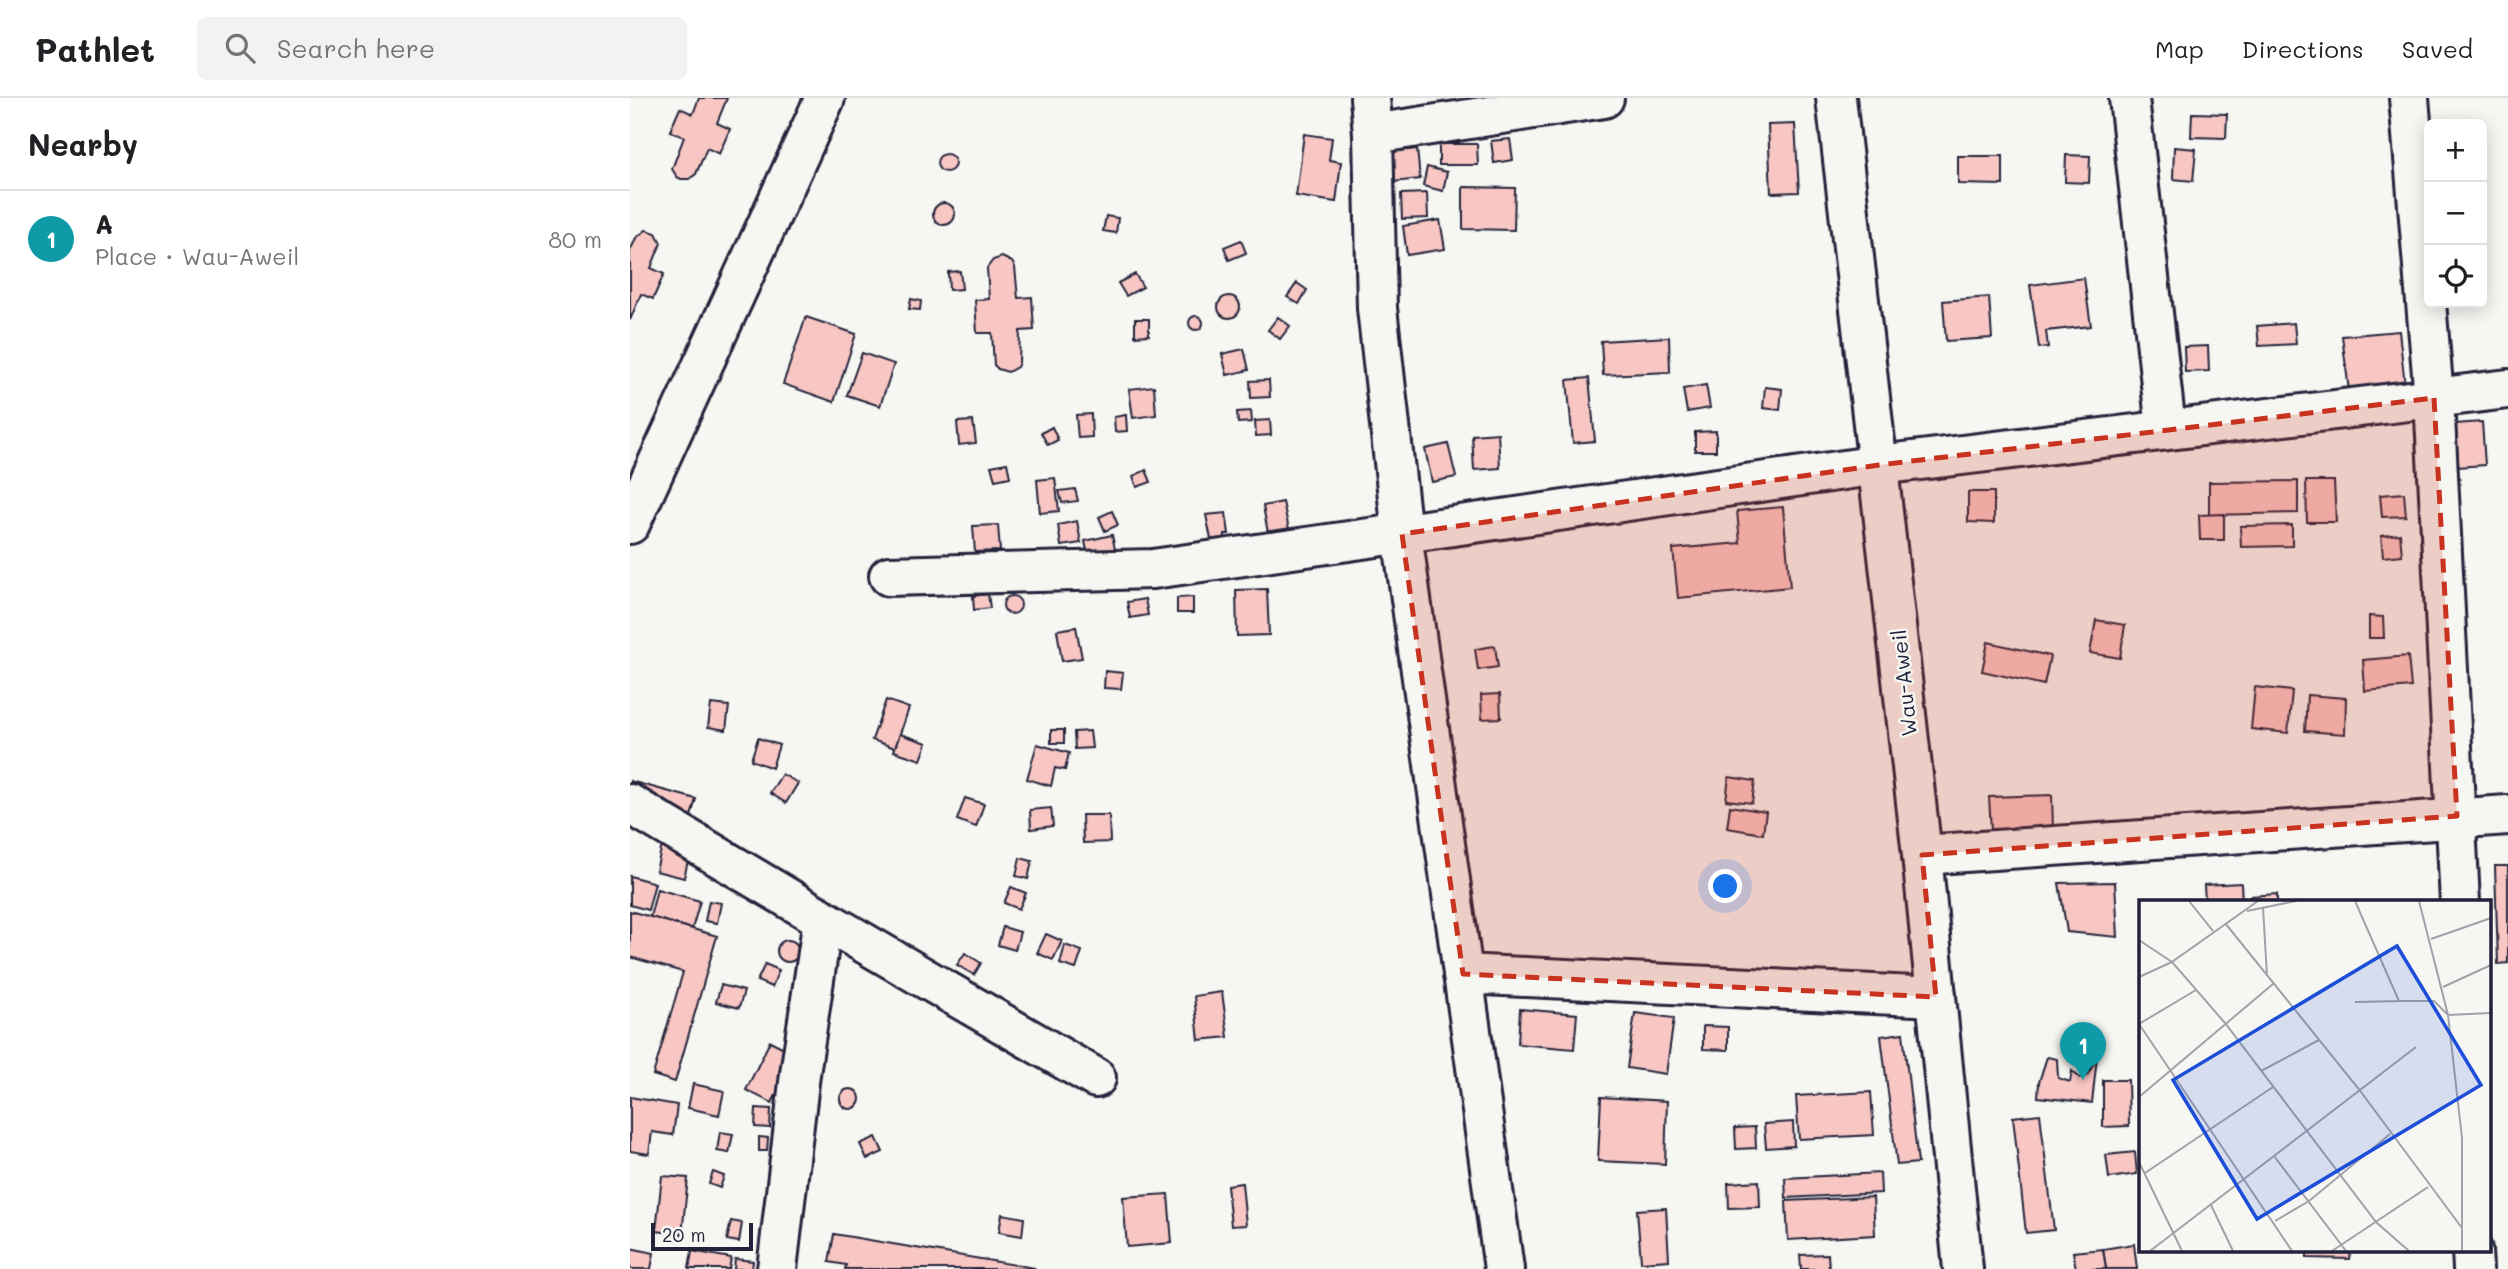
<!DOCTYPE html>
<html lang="en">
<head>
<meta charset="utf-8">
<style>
  body { margin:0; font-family:Mali,sans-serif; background:#f2f2f2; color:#202124 }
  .controls { position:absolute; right:21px; top:21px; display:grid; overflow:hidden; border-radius:10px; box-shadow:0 4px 18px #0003 }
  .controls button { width:63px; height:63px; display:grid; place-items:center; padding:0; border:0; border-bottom:2px solid #e0e0e0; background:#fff; color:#202124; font:35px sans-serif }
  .scale { position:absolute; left:21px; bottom:18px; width:102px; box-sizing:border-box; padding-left:7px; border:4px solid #22223b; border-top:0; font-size:19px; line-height:24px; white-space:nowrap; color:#22223b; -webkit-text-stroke:5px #f6f6f2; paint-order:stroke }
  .you { position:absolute; left:1096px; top:789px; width:24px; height:24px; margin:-18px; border:5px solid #fff; border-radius:50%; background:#1a73e8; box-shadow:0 0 0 10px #1a73e833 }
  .badge { display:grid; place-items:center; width:46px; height:46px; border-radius:50%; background:#c8321e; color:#fff; font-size:23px; font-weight:700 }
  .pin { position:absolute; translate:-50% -58px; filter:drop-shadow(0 2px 4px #0008) }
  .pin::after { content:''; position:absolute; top:37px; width:24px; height:21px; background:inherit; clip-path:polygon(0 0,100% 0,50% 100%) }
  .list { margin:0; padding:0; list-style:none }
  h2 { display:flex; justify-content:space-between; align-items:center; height:91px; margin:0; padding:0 28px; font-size:30px }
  h2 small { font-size:23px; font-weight:400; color:#757577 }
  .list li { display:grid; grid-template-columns:46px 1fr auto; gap:21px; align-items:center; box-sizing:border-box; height:98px; padding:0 28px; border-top:2px solid #e0e0e0 }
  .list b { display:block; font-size:26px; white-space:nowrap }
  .list p { margin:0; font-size:23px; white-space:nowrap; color:#757577 }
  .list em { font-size:23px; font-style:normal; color:#757577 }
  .icon { flex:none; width:38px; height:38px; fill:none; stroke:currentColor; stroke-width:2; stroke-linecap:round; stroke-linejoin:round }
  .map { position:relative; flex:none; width:1878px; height:1171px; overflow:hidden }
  header { display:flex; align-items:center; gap:42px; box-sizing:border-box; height:98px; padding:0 35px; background:#fff; border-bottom:2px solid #e0e0e0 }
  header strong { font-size:33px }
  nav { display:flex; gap:38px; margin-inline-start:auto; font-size:24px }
  .search { width:490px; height:63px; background:#f2f2f2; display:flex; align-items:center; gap:18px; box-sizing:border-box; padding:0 24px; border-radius:10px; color:#757577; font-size:26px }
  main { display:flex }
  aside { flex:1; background:#fff }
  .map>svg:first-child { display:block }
  .building { fill:#f8c7c3; stroke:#22223b; stroke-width:2 }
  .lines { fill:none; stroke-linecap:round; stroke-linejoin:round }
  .minor-casing { stroke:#22223b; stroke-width:44 }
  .tertiary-casing { stroke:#22223b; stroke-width:44 }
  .minor { stroke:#f6f6f2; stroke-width:38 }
  .tertiary { stroke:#f6f6f2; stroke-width:38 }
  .marked { fill:#c8321e; fill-opacity:0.2; stroke:#c8321e; stroke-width:5; stroke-dasharray:14 9; stroke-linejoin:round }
  .labels { text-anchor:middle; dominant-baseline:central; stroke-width:5; stroke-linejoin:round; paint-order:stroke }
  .street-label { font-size:21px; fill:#22223b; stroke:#f6f6f2 }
  .inset-road { fill:none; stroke:#a1a1a9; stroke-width:2 }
  .view { fill:#1d4ed8; fill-opacity:0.15; stroke:#1d4ed8; stroke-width:3.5 }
  .inset-edge { fill:none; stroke:#22223b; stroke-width:3.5 }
</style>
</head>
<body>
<header>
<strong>Pathlet</strong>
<div class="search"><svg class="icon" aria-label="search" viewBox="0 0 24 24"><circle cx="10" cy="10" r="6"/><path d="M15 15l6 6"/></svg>Search here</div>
<nav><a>Map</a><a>Directions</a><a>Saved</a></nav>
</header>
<main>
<aside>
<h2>Nearby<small></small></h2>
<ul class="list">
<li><span class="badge" style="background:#0f9aa8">1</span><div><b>A</b><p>Place · Wau-Aweil</p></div><em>80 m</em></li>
</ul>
</aside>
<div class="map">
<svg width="1878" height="1171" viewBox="0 0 1878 1171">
  <rect width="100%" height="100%" fill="#f6f6f2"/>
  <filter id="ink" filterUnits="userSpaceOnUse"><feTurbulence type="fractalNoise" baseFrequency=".0143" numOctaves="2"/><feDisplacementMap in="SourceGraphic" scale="14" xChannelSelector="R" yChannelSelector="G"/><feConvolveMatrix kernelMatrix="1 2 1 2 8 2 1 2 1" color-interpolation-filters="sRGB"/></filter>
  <g filter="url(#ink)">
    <g class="building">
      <path d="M69,0H97L87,25L100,31L89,56L77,50L66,76L59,81H51L47,79L42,71L54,39L40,33L50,10L63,16Z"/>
      <path d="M1562,15L1597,16L1596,40L1561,39Z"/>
      <path d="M1165,26L1169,94L1141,95L1138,27Z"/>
      <path d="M674,36L702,40L699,62L711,64L706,104L666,98Z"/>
      <path d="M880,41L883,62L864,65L861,43Z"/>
      <path d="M809,46H847L848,67H809Z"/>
      <path d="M1544,49L1566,51L1563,83L1543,81Z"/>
      <path d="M787,51L790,81L763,84L759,54Z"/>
      <circle cx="316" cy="65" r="9"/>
      <path d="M1436,57L1460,58L1459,85L1435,84Z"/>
      <path d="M1328,58H1373V87L1328,86Z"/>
      <path d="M797,69L817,74L813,93L793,88Z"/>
      <path d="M833,89L885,90L884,132L833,131Z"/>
      <path d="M797,95L798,120L772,121L771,96Z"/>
      <circle cx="314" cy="116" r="11"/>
      <path d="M476,118L488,120L486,135L473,133Z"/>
      <path d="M810,122L815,151L777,157L773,128Z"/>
      <path d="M16,132L26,135L31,145L21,170L34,176L23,201L11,196L0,222V153L6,140Z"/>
      <path d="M611,142L616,155L599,162L594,149Z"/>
      <path d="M372,159L382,164L385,169L388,200L402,199L404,232L390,233L389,265L387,269L378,274L368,271L364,267L362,235H347L345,202L359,201L357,170L363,162Z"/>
      <path d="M330,173L332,191L319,192L318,174Z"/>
      <path d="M505,176L513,189L496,198L488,185Z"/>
      <path d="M1454,180L1461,228L1416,233L1418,249L1409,250L1400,187Z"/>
      <path d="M667,185L677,192L669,206L657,199Z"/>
      <circle cx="599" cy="209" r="11"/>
      <path d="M1359,199L1362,240L1316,243L1313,203Z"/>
      <path d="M281,201L291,203L290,212L279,211Z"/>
      <circle cx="566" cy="225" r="7"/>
      <path d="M176,219L226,236L204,304L153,286Z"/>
      <path d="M648,219L660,228L650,241L638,232Z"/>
      <path d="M505,221H519V237L505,238Z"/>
      <path d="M1664,225L1666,246L1629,248L1627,228Z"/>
      <path d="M1769,233L1775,287L1719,293L1712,238Z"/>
      <path d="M1039,239L1040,274L973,277L971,243Z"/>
      <path d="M1578,248L1579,273L1555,274L1554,249Z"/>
      <path d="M614,251L619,272L597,277L592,256Z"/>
      <path d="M232,255L264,266L250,308L217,297Z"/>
      <path d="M959,280L965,343L943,345L937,282Z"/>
      <path d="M639,282L640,299L621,300L620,283Z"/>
      <path d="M1076,287L1080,310L1057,314L1053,291Z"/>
      <path d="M524,288L526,317L503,320L499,291Z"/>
      <path d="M1135,289L1152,291L1150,312L1133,310Z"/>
      <path d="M621,313L622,324L608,325L607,314Z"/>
      <path d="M461,316L462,339L448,340L446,317Z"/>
      <path d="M496,317L497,333L485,334L484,319Z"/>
      <path d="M640,322L641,337L626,338L625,323Z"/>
      <path d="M343,323L346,345L329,347L327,324Z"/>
      <path d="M1852,324L1855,367L1827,369L1825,326Z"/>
      <path d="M422,329L428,342L418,347L411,335Z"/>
      <path d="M1086,333V353H1065V334Z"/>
      <path d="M868,335L870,370L844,372L842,337Z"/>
      <path d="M818,346L826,379L802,384L795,351Z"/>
      <path d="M377,365L380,379L365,382L361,368Z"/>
      <path d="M516,372L521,384L507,389L503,378Z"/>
      <path d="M425,380L429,413L410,415L407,382Z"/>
      <path d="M1668,383V415L1579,417V384Z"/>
      <path d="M1676,383H1704L1706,424H1677Z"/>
      <path d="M445,391L448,403L432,405L429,393Z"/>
      <path d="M1338,394H1364V425L1338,424Z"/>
      <path d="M1774,395L1776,418L1752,419L1750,397Z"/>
      <path d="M653,404L659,431L638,435L633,408Z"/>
      <path d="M1153,409L1160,489L1048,500L1043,451L1110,445L1107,413Z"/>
      <path d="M482,413L488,427L475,433L469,419Z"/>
      <path d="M596,415L599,436H595V445L582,446L576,417Z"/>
      <path d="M1594,416V442H1570L1569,417Z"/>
      <path d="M447,423L451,445L431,448L428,427Z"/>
      <path d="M368,427L370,453L345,454L343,428Z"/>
      <path d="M1662,427V448L1611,449L1610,428Z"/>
      <path d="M1770,436L1772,457L1753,459L1751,438Z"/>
      <path d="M482,437L485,451L458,458L455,443Z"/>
      <path d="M637,491L639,537L607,538L606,492Z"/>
      <path d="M358,496L360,510L344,512L343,498Z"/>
      <circle cx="382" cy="507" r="9"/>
      <path d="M563,499V515H547V500Z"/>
      <path d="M515,501L518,517L500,520L497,504Z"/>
      <path d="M1739,518L1753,519L1754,540H1739Z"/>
      <path d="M1466,522L1495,527L1490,560L1460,555Z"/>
      <path d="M446,529L452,560L432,563L427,532Z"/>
      <path d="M1358,544L1420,558L1414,587L1352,573Z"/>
      <path d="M865,548L868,569L848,572L845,551Z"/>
      <path d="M1778,558L1781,589L1735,593L1733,562Z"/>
      <path d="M475,573L493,575L491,591L474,590Z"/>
      <path d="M1625,589L1662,593L1658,635L1621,631Z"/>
      <path d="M870,596L871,620L852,621L851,597Z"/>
      <path d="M1677,597L1716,600L1715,636L1675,633Z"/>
      <path d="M256,602L279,610L265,650L242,642Z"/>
      <path d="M81,606L99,608L96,632L78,629Z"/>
      <rect x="421" y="632" width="13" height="13"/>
      <path d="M460,633L462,650L445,651L444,634Z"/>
      <path d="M270,636L297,645L291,662L264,653Z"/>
      <path d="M128,640L149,647L142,670L121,662Z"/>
      <path d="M407,646L439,655L435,672L425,670L421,688L397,681Z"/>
      <path d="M152,676L168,685L156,705L140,695Z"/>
      <path d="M1099,679L1125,683L1122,705L1096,702Z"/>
      <path d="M0,683L66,701L57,732L0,716Z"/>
      <path d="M1422,697L1423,731L1361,732L1359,699Z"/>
      <path d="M335,700L354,706L346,729L327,722Z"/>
      <path d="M1100,708L1136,714L1133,736L1097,730Z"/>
      <path d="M421,710L423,728L401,731L400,712Z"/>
      <path d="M452,717H479L480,744L453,745Z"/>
      <path d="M35,734L63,741L54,780L26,773Z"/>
      <path d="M390,760L402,763L398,781L386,778Z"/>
      <path d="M1865,768H1878V865L1868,866Z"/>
      <path d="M0,778L25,785L18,812L0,807Z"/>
      <path d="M1485,784L1488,839L1437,834L1429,785Z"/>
      <path d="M1611,785L1612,804H1575L1574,787Z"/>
      <path d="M381,789L396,795L389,811L374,805Z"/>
      <path d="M27,791L70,803L62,831L20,819Z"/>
      <path d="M1647,796V804H1620V798Z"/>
      <path d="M79,803L91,805L87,825L75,823Z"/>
      <path d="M0,813L87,838L45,984L23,977L53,874L0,859Z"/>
      <path d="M373,829L390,834L385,852L368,847Z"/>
      <path d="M416,836L432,843L423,862L407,855Z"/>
      <circle cx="158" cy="853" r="11"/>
      <path d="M435,847L452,853L446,871L430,866Z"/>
      <path d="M335,855L351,865L344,877L327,867Z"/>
      <path d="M135,866L149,872L142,889L127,883Z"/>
      <path d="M91,887L114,893L109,910L86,904Z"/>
      <path d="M592,894L598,939L569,942L564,898Z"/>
      <path d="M890,911L947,916L944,951L888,946Z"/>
      <path d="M1005,915L1044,920L1036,976L997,970Z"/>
      <path d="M1073,928L1098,929V952L1073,951Z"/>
      <path d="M1273,935L1288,1065L1267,1067L1251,938Z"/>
      <path d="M140,943L166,956L142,1005L116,992Z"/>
      <path d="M1417,959L1427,961L1428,980L1440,984L1442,973L1450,980L1457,978L1467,959L1462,1005L1408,999L1409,984Z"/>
      <path d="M1473,982H1498L1499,1028L1473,1029Z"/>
      <path d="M63,986L94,993L89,1017L58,1010Z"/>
      <circle cx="220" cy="1001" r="10"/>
      <path d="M1241,994L1244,1037L1169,1041L1166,998Z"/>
      <path d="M0,999L47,1007L43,1037L22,1034L19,1056L0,1053Z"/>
      <path d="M971,999L1037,1003L1035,1066L968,1063Z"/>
      <path d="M126,1010L141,1011L140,1030L125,1029Z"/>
      <path d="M1410,1016L1424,1132L1396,1135L1383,1019Z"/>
      <path d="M1163,1024L1164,1048L1136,1050L1134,1026Z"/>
      <path d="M1125,1029L1126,1050L1106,1051L1105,1030Z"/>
      <path d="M90,1034L103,1036L99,1055L87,1053Z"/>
      <path d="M129,1039L138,1040L137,1053H129Z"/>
      <path d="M246,1039L253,1054L237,1061L230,1046Z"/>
      <path d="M1505,1054L1507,1076L1479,1080L1476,1057Z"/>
      <path d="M83,1074L94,1078L90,1090L79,1086Z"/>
      <path d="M1250,1075L1251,1095L1156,1100L1155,1080Z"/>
      <path d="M32,1078L58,1080L52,1136L26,1133Z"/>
      <path d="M1129,1083L1130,1109L1099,1110L1098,1085Z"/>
      <path d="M612,1085L616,1127L601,1128L597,1087Z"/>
      <path d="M538,1096L542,1145L497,1149L493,1099Z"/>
      <path d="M1243,1099L1245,1137L1158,1142L1156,1103Z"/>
      <path d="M1036,1110L1039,1162L1011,1164L1007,1112Z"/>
      <path d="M372,1116L394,1120L392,1138L369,1134Z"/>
      <path d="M101,1123L112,1125L109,1144L97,1142Z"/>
      <path d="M204,1136L404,1170L403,1171H215L216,1167L199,1164Z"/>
      <path d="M1504,1146L1507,1171H1476L1473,1151Z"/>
      <path d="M0,1150L24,1155L21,1171H0Z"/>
      <path d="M1473,1151L1476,1171H1446L1443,1154Z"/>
      <path d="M1677,1152H1721L1720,1161L1677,1160Z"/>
      <path d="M62,1153L101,1160L99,1171H59Z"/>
      <path d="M1198,1156L1199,1171H1171L1170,1157Z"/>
      <path d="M105,1161L123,1163L122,1171H104Z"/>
    </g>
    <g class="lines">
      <defs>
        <g id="minor">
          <path d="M740,0L743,36L747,210L772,436L874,1171"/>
          <path d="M1499,0L1536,331"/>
          <path d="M1779,0L1804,300L1830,804"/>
          <path d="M743,36L974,0"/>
          <path d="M0,426L195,0"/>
          <path d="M259,478L523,471L1249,367L1878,291"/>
          <path d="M0,706L193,821"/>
          <path d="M1292,757L1878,717"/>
          <path d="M833,876L1306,899"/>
          <path d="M1842,1152L1843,1171"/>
          <path d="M147,1171L170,976L193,821L466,980"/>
        </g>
        <path id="tertiary" d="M1206,0L1292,757L1333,1171"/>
      </defs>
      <use href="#minor" class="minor-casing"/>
      <use href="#tertiary" class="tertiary-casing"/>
      <use href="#minor" class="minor"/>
      <use href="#tertiary" class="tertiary"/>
    </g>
  </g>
  <path class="marked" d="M1804,300L1827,718L1292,757L1306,899L833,876L772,436L1249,367Z"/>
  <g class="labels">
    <g class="street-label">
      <text transform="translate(1273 585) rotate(-96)">Wau-Aweil</text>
    </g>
  </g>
  <g transform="translate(1509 802)">
    <rect width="352" height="352" fill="#f6f6f2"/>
    <path class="inset-road" d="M50,1L74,31M119,1L33,62L86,123L237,322L270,351M216,1L260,101L216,102M280,1L309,115L323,238V351M124,7L128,76M108,11L157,1M86,23L219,188L323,328M292,39L352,18M0,40L33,62M0,77L33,62M304,87L352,65M260,101H295L309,115L352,113M0,124L153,351M0,124L57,90M122,171L180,140M0,197L134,84M135,256L207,351M0,262L43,351M6,273L134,187M72,305L94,351M136,321L170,301L251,234M11,351L277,147M193,351L289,287"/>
    <path class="view" d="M258,46L342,185L118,319L34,180Z"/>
    <rect width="352" height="352" class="inset-edge"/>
  </g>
</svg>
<div class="controls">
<button>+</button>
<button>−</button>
<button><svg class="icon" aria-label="locate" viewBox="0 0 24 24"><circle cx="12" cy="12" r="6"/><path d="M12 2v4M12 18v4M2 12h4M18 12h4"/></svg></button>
</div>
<div class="scale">20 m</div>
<div class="you"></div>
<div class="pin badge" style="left:1453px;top:982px;background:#0f9aa8">1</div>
</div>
</main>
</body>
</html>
